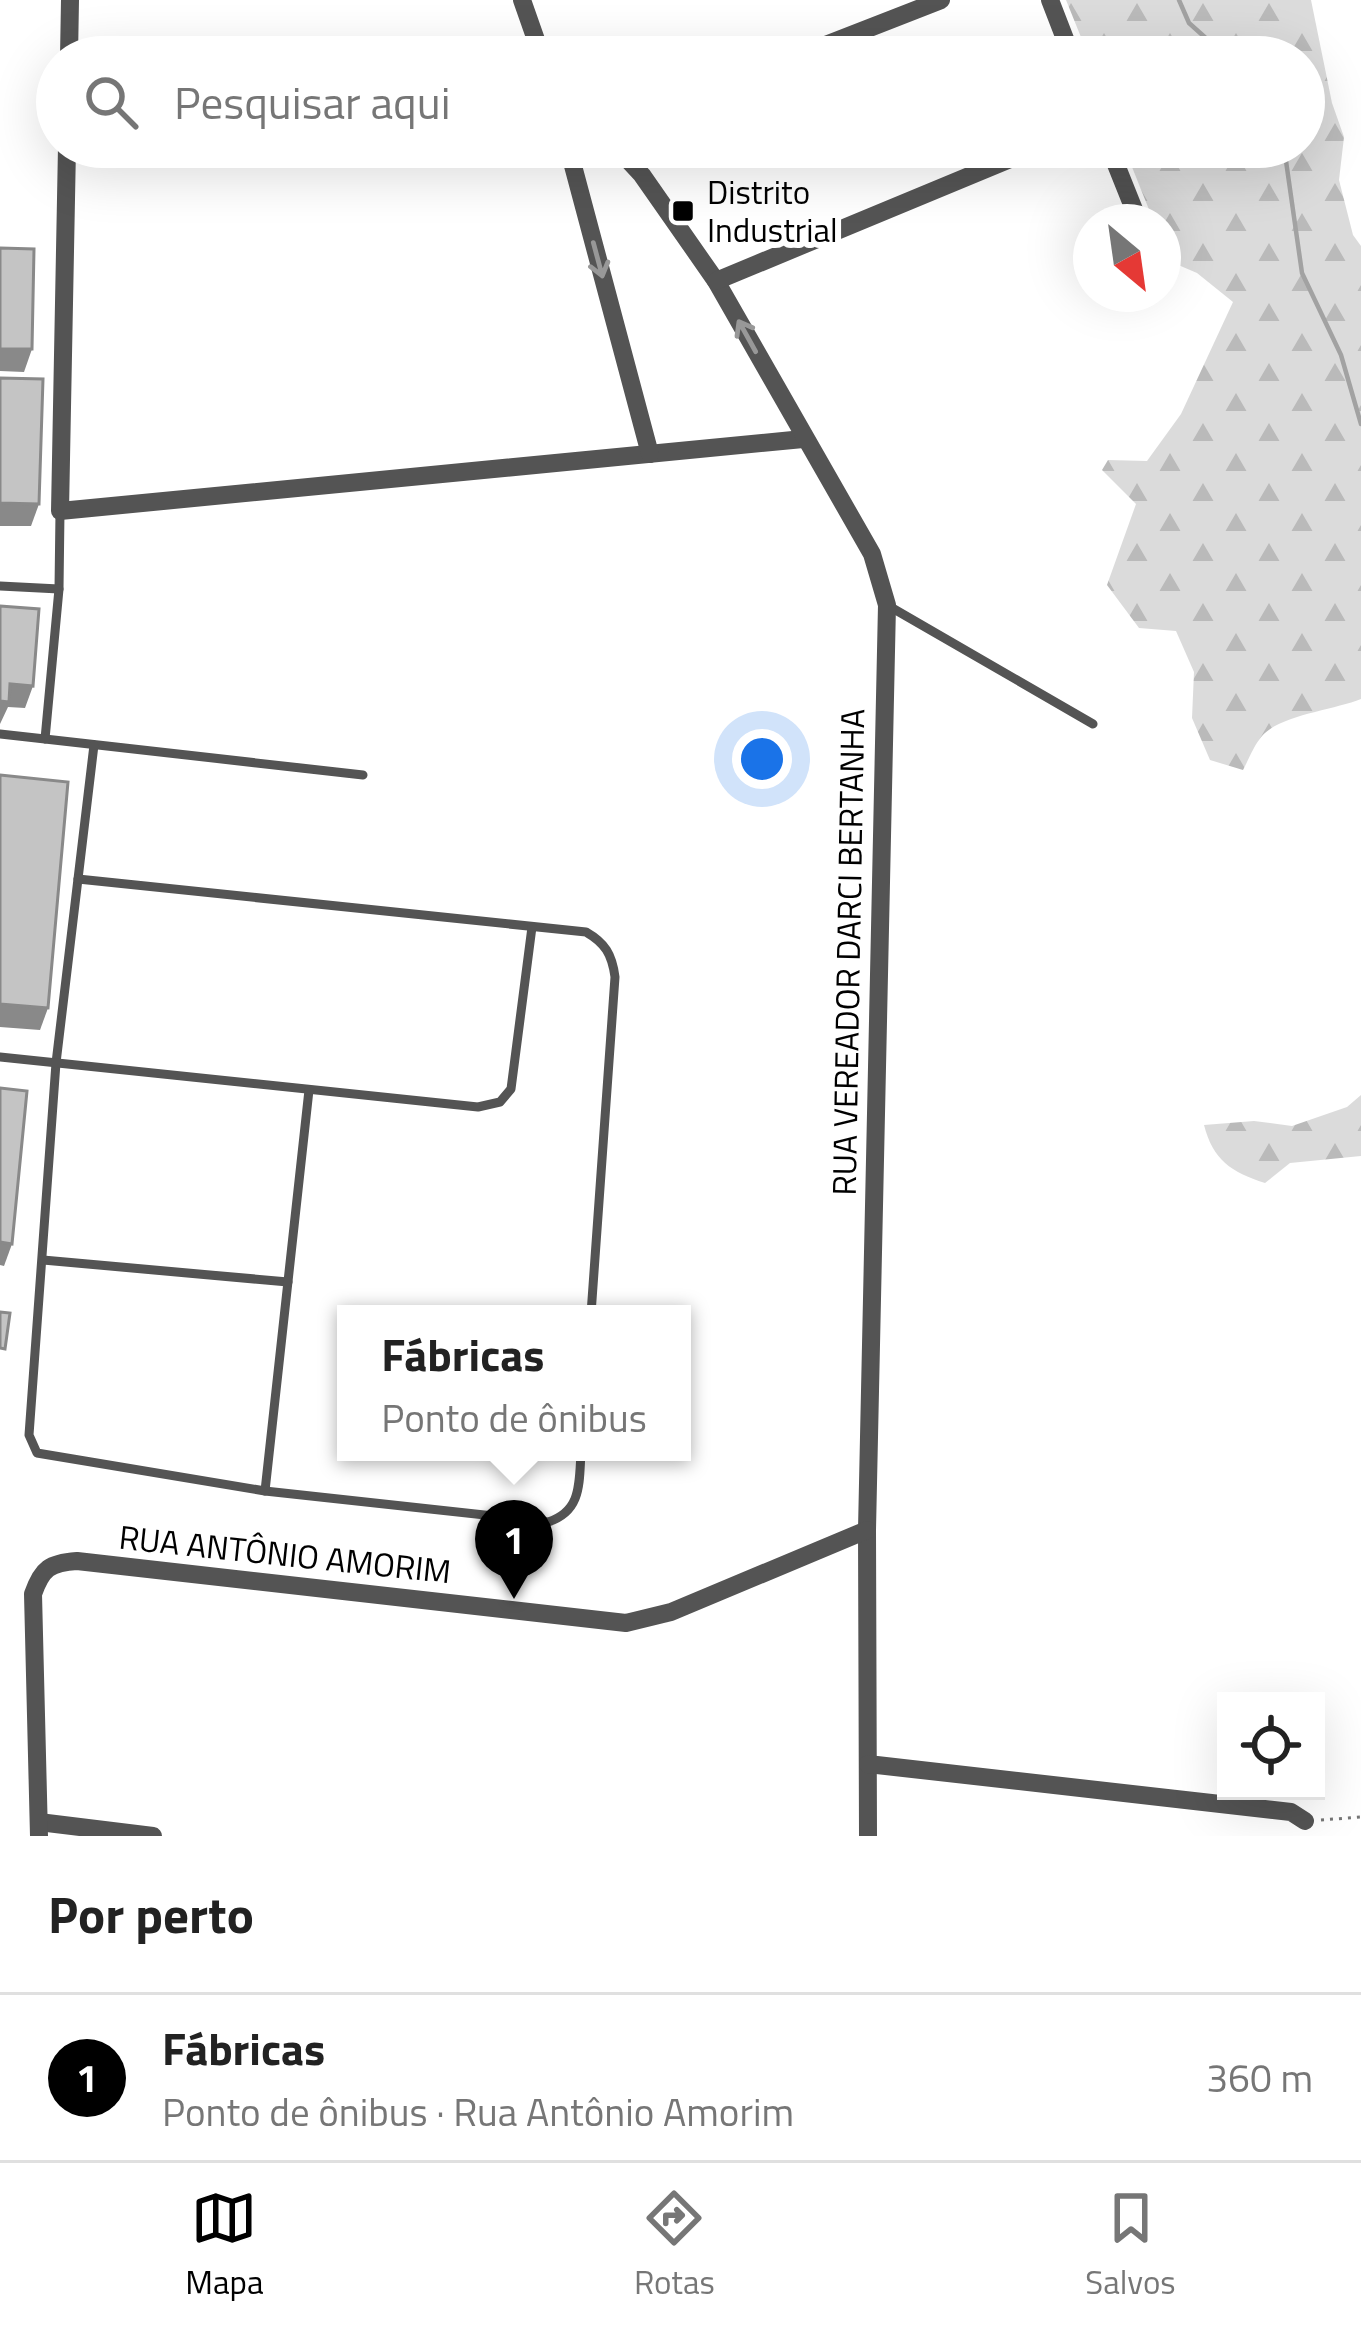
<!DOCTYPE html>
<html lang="pt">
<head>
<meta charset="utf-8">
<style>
  body { margin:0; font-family:"Titillium Web",sans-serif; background:#f2f2f2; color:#222 }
  .controls { position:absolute; right:36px; bottom:36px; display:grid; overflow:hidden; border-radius:0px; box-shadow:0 12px 48px #0002 }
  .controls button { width:108px; height:108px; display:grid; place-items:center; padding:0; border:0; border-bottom:3px solid #e0e0e0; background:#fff; color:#222; font:60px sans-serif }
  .compass { position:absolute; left:1073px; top:204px; width:108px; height:108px; border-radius:50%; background:#fff; box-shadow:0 12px 48px #0002; rotate:151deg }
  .you { position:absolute; left:762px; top:759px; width:42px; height:42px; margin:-30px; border:9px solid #fff; border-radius:50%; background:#1a73e8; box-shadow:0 0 0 18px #1a73e833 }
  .badge { display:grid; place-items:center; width:78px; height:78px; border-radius:50%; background:#000; color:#fff; font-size:39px; font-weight:700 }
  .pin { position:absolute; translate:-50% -99px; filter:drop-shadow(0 3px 6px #0008) }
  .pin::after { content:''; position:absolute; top:63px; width:42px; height:36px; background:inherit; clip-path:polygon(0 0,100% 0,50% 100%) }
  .popup { position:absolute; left:337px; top:1305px; width:354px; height:156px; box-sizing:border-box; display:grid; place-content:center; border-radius:0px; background:#fff; filter:drop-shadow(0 3px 9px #0005); font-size:39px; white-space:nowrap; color:#767676 }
  .popup b { font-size:45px; color:#222 }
  .popup::after { content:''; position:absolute; left:50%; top:100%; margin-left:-24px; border:24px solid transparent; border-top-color:#fff }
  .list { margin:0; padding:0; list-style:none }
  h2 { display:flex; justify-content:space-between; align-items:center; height:156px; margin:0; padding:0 48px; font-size:51px }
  h2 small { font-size:39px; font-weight:400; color:#767676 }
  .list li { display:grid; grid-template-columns:78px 1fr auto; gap:36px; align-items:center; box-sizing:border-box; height:168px; padding:0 48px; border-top:3px solid #e0e0e0 }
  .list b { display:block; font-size:45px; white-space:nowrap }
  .list p { margin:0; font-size:39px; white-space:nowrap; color:#767676 }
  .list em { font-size:39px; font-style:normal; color:#767676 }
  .icon { flex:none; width:66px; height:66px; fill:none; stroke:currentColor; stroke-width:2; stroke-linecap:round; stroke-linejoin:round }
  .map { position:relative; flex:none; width:1361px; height:1836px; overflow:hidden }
  .search { position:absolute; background:#fff; box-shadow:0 12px 48px #0002; left:36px; right:36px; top:36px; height:132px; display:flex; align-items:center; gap:30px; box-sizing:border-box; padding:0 42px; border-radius:66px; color:#767676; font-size:45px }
  .sheet { height:324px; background:#fff }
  nav { display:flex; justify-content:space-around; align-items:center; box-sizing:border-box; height:168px; border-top:3px solid #e0e0e0; background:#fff; font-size:33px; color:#767676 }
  nav a { display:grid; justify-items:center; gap:6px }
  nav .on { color:#000 }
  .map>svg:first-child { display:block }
  .forest { fill:url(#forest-firs) }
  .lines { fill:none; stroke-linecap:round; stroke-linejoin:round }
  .stream { stroke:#a2a2a2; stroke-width:4.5 }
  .path { stroke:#767676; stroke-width:3; stroke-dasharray:3 6; stroke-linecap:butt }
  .lane { stroke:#545454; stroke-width:9 }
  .street { stroke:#545454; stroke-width:18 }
  .shaded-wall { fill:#898989 }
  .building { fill:#c4c4c4; stroke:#898989; stroke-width:3 }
  .oneway { stroke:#989898 }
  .poi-dot { fill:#000; stroke:#fff; stroke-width:4.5 }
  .labels { text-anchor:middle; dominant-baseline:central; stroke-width:12; stroke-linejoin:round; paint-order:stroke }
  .poi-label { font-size:33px; fill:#000; stroke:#fff; text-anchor:start }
  .street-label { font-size:33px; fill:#000; stroke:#fff }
</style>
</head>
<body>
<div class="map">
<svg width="1361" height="1836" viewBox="0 0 1361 1836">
  <defs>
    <pattern id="forest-firs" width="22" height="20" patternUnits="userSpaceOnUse" patternTransform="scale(3)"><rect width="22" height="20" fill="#dbdbdb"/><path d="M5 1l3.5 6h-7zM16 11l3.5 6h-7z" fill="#bababa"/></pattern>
  </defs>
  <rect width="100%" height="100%" fill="#fff"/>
  <g class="forest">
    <path d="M1066,0H1311L1332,103L1344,137L1339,180L1353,235L1361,246V699C1334,710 1280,715 1262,736C1254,745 1249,759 1243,770L1210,760L1192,718L1194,672L1176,631L1139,628L1107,585L1136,504L1102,470L1108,460L1147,461L1181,414L1233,302L1197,273L1169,261L1163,245V222H1154L1124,147H1304V57H1089Z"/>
    <path d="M1361,1095V1156L1290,1163L1265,1183C1231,1172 1213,1160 1204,1125L1254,1121L1292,1126L1347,1107Z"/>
  </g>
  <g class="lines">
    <g class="stream">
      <path d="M1179,0L1189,23L1227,57"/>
      <path d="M1284,147L1302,273L1341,355L1361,424"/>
    </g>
    <path class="path" d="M1321,1820L1361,1817"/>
    <g class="lane">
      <path d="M60,512L59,589L45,739L363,775"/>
      <path d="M0,586L59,589"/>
      <path d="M887,605L1093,724"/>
      <path d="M0,734L45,739"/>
      <path d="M94,745L56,1063L29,1435L37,1453L265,1491L548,1522C582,1511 579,1483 581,1452"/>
      <path d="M78,879L586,932C605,943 612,954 615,977L591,1314"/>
      <path d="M0,1057L478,1107L500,1102L511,1089L532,927"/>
      <path d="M43,1260L288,1282"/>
      <path d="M265,1491L309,1090"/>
    </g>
    <g class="street">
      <path d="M522,0L542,57"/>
      <path d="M1050,0L1072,57"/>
      <path d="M69,57L70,0"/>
      <path d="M795,57L941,0"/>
      <path d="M67,147L60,511L803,439"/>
      <path d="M568,147L650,454"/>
      <path d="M616,147L642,175L716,281L872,554L887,605L867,1530L868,1836"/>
      <path d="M1109,147L1139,222"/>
      <path d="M716,281L1039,147"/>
      <path d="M868,1764L1291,1812L1305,1821"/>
      <path d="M39,1822L153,1836"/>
      <path d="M39,1836L33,1594C42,1568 50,1563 77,1561L626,1623L671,1612L867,1530"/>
    </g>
  </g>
  <g class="shaded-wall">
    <path d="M0,349H32L24,372L0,371Z"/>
    <path d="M0,503L39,504L31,526H0Z"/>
    <path d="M10,684L33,686L25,708L8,707L0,724V701Z"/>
    <path d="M0,1004L48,1008L40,1030L0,1027Z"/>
    <path d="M0,1242L12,1244L4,1266L0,1265Z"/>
  </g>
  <g class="building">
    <path d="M0,248L34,249L32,349H0Z"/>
    <path d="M0,378L43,379L39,504L0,503Z"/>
    <path d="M0,606L39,609L33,686L10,684L9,702L0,701Z"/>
    <path d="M0,775L68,782L48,1008L0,1004Z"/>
    <path d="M0,1088L27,1091L12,1244L0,1242Z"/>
    <path d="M0,1312L10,1313L5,1349L0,1348Z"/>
  </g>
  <defs><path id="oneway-shaft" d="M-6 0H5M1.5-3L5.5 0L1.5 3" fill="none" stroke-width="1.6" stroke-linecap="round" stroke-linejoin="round" transform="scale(3)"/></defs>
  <g class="oneway">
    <use href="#oneway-shaft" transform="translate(598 260) rotate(75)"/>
    <use href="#oneway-shaft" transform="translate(747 336) rotate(-119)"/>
  </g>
  <rect class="poi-dot" x="671" y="199" width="24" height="24" rx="6"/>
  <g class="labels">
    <g class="poi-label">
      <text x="707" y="192">Distrito<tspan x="707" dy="38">Industrial</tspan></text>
    </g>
    <g class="street-label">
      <text transform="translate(848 952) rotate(-89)">RUA VEREADOR DARCI BERTANHA</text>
      <text transform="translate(285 1554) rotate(6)">RUA ANTÔNIO AMORIM</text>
    </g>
  </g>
</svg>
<div class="controls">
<button><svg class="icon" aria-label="locate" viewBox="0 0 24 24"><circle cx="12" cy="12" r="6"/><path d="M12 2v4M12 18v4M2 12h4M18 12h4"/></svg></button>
</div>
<svg class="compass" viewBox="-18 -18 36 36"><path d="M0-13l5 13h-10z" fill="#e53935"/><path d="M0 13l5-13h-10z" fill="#767676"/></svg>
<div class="you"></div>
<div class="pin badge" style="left:514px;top:1599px">1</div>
<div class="popup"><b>Fábricas</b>Ponto de ônibus</div>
<div class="search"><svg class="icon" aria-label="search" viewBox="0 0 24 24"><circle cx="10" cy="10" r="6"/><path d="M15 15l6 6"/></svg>Pesquisar aqui</div>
</div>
<section class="sheet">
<h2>Por perto<small></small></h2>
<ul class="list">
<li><span class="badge">1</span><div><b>Fábricas</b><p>Ponto de ônibus · Rua Antônio Amorim</p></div><em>360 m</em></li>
</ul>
</section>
<nav>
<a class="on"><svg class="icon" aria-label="map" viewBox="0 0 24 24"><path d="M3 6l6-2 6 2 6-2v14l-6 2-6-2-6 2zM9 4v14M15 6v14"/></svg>Mapa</a>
<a><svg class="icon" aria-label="directions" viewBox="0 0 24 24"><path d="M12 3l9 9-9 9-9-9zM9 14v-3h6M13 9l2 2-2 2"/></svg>Rotas</a>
<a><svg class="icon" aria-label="saved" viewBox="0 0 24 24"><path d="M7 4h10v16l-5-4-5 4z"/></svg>Salvos</a>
</nav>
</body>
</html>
